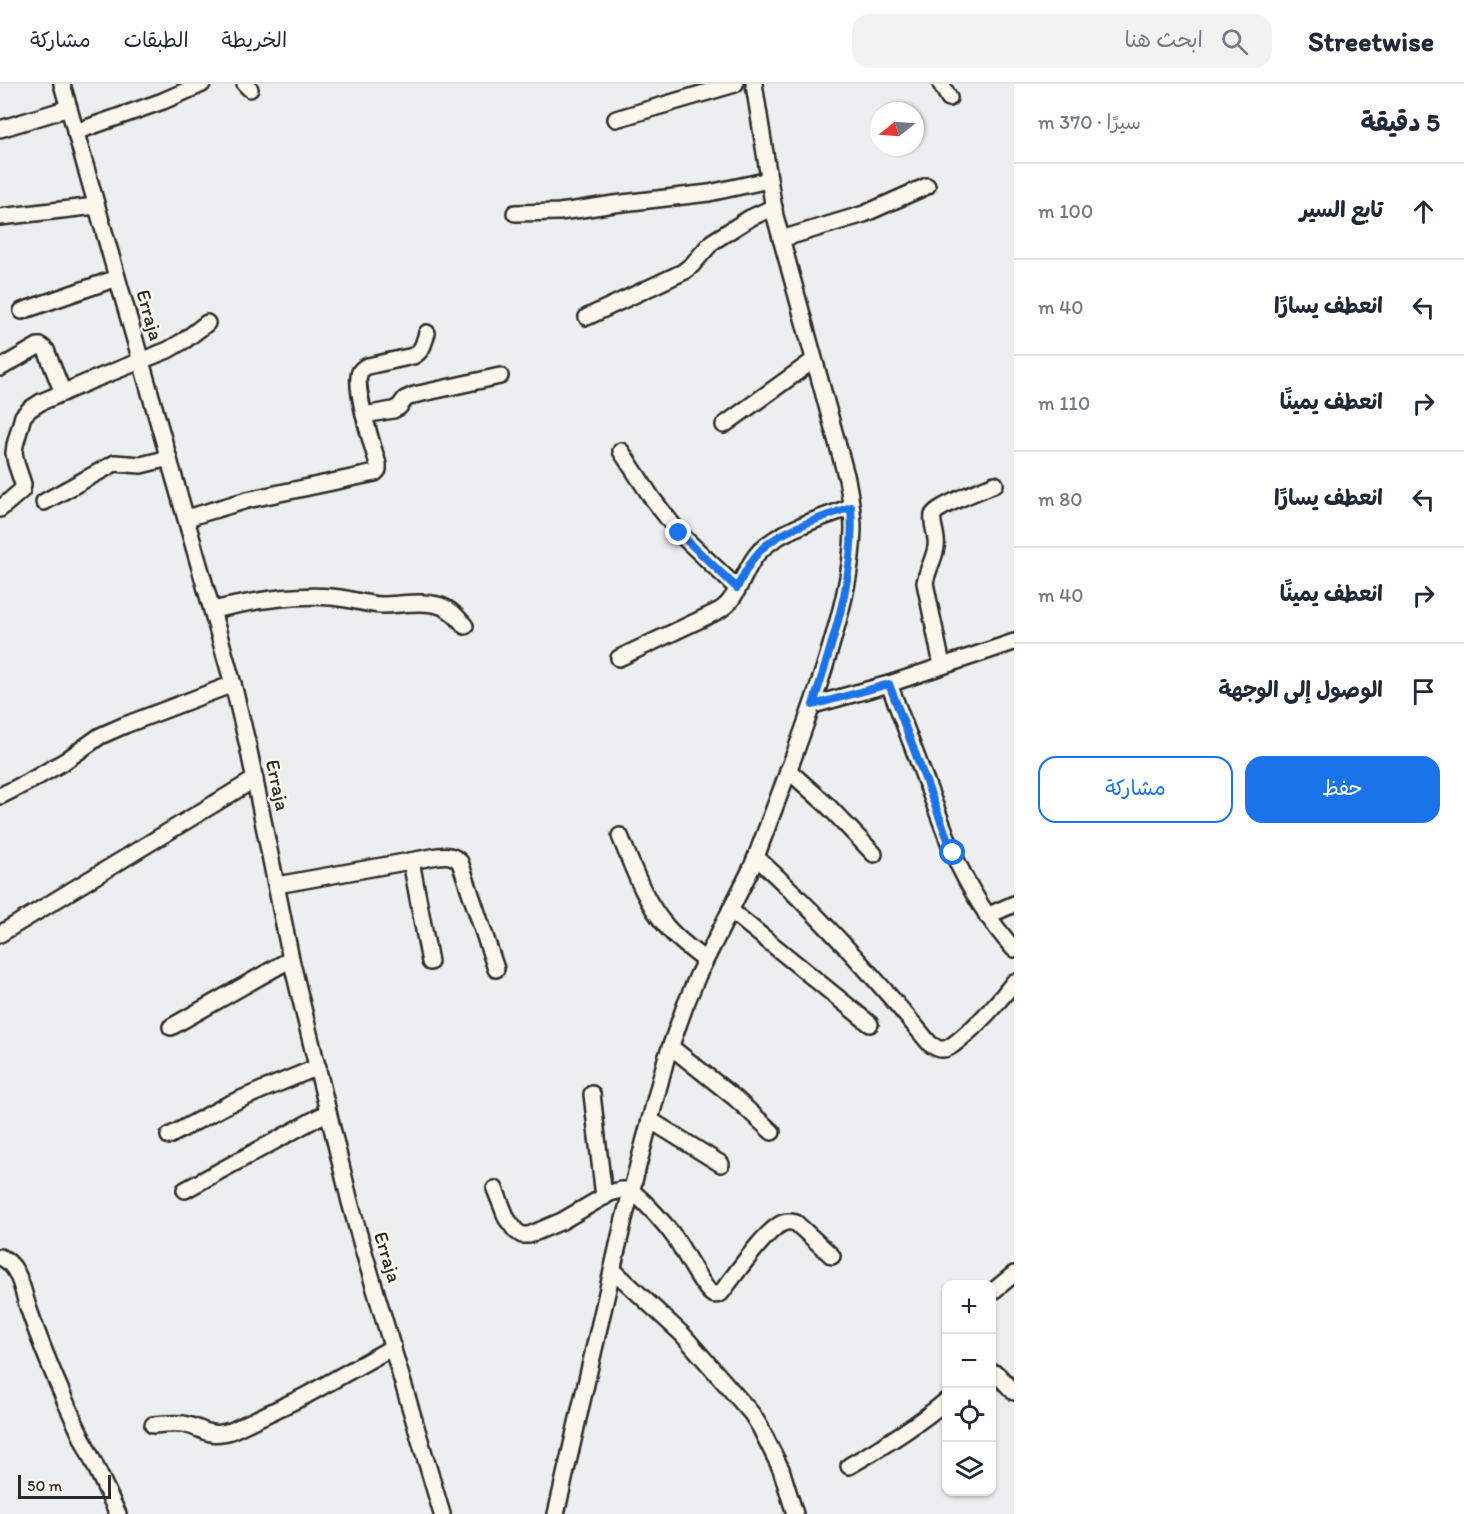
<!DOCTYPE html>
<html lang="ar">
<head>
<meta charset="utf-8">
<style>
  body { margin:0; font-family:Itim,"Playpen Sans Arabic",sans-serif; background:#f2f2f3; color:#1f2937; direction:rtl }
  .controls { position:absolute; right:18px; bottom:18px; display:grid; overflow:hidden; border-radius:12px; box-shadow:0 2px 4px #0004 }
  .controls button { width:54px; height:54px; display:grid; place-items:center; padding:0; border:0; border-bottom:2px solid #e0e1e3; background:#fff; color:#1f2937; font:30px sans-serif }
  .compass { position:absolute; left:870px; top:18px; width:54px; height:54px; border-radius:50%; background:#fff; box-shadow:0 2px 4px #0004; rotate:253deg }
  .scale { position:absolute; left:18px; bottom:15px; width:93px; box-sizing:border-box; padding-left:6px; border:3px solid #2b2b2b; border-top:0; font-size:16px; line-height:21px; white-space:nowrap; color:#2b2b2b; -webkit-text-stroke:4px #fbf7ec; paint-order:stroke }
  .stop { position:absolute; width:18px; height:18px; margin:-14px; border:4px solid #1a73e8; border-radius:50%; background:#fff }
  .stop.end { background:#1a73e8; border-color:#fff; box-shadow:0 2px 6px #0008 }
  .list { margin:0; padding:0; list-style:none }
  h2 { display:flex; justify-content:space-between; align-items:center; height:78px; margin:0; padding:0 24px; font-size:26px }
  h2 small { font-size:20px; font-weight:400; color:#747a83 }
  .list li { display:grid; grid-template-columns:39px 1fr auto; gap:18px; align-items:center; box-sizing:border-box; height:96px; padding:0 24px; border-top:2px solid #e0e1e3 }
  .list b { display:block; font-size:22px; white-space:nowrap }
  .list em { font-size:20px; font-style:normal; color:#747a83 }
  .actions { display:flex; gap:12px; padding:18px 24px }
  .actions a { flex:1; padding:14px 0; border:2px solid #1a73e8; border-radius:18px; text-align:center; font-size:21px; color:#1a73e8 }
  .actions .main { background:#1a73e8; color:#fff }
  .icon { flex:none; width:33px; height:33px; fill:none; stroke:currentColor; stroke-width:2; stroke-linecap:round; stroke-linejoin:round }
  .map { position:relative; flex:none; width:1014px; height:1430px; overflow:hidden; direction:ltr }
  header { display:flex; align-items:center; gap:36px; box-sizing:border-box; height:84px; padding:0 30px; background:#fff; border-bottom:2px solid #e0e1e3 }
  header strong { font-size:28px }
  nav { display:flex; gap:33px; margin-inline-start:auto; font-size:21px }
  .search { width:420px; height:54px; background:#f2f2f3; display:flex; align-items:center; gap:15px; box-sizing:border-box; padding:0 21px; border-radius:18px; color:#747a83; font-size:22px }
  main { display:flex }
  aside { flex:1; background:#fff }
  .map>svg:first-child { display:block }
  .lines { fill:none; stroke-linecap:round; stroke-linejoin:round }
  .street-casing { stroke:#2b2b2b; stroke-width:20 }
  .street { stroke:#fbf7ec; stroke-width:15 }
  .route { stroke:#1a73e8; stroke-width:8 }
  .labels { text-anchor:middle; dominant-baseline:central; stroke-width:5; stroke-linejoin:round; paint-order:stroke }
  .street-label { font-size:20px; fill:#2b2b2b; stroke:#fbf7ec }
</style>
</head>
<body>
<header>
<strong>Streetwise</strong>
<div class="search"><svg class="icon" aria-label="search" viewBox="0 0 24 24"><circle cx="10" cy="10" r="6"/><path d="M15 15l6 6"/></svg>ابحث هنا</div>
<nav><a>الخريطة</a><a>الطبقات</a><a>مشاركة</a></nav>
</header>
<main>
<aside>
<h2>5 دقيقة<small>سيرًا · 370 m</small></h2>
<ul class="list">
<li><svg class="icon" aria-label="ahead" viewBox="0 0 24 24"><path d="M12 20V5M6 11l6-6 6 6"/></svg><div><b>تابع السير</b></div><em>100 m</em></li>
<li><svg class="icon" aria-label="left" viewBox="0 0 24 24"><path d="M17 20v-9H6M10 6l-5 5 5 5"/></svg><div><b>انعطف يسارًا</b></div><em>40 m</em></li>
<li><svg class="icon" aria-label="right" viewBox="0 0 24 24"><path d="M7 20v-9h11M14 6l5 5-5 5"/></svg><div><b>انعطف يمينًا</b></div><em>110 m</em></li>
<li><svg class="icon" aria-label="left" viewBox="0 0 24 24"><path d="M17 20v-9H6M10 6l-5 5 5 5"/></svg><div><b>انعطف يسارًا</b></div><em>80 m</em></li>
<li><svg class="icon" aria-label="right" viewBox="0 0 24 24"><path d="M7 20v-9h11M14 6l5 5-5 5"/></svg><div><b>انعطف يمينًا</b></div><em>40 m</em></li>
<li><svg class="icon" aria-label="arrive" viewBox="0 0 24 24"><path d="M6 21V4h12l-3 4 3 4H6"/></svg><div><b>الوصول إلى الوجهة</b></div></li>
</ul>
<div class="actions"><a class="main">حفظ</a><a>مشاركة</a></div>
</aside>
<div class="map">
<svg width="1014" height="1430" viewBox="0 0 1014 1430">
  <rect width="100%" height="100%" fill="#edeeef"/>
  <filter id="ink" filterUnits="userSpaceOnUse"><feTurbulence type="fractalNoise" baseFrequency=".0167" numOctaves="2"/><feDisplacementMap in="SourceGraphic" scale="12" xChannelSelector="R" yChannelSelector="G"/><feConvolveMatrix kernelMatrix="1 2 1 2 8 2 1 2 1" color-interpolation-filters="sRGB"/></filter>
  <g filter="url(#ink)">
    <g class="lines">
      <defs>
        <g id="street">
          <path d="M62,0L233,600L248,662L291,875L350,1118L363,1165L442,1430"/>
          <path d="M245,0L250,5"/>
          <path d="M941,0L949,14"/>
          <path d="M616,35L735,0"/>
          <path d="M0,45L69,24"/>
          <path d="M75,48L163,17L202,0"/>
          <path d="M515,129L559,128L575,126L614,120L709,109L769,96"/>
          <path d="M0,133L96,122"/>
          <path d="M781,155L864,130L927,102"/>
          <path d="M22,227L117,194"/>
          <path d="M587,233L683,188L692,181L712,158L750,134L774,123"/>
          <path d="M0,284L38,262H41L46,266L63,309"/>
          <path d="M364,331L393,326L399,323L405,315L414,311L500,292"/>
          <path d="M724,341L814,276"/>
          <path d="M621,367L652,414L679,449L737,504"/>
          <path d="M44,418L115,379L141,381L169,374"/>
          <path d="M0,425L22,406L23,400L16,379L14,369L15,361L23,332L30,325L41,318L90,297L168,266L185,256L207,239"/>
          <path d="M187,434L247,416L375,389L378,386V380C373,364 353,301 360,288C362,284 364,284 368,282L413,272C423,267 424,258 427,249"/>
          <path d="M213,526C251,517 292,510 331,513C348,514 364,520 381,521C401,521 422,516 441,522C452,526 458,534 465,542"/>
          <path d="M619,574L712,530C716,528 721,526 724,523C739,512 745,482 759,468C779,446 824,433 851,423"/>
          <path d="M942,581L925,499C927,486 934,476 936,463C938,453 931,440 933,431C935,423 986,404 995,400"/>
          <path d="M889,600L953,769C969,805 988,836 1014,865"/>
          <path d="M813,621L889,600L1014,558"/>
          <path d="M788,686L828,722L874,770"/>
          <path d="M0,712L32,696L65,677L100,652L125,641L233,600"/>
          <path d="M620,752C633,783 644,817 667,843C678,856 692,866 705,876"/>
          <path d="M756,773C819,831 876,894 930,960C934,962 938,966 943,965C949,965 954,960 959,956C980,939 997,920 1014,898"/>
          <path d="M411,777L430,878"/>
          <path d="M277,801L438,772C447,771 453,771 460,778L496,885"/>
          <path d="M730,826L870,940"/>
          <path d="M987,832L1014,820"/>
          <path d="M0,850L255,695"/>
          <path d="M171,943L291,875"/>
          <path d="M671,963L735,1014L772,1048"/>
          <path d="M592,1010L604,1113"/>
          <path d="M650,1036L721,1080"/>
          <path d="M169,1052L227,1021L262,1006L318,983"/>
          <path d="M495,1105L507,1135L516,1147L522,1151H529L562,1137L610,1109L621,1106H631C648,1121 663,1137 676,1155C683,1166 703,1204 712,1210C716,1212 718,1210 721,1209C733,1194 766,1145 783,1139C787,1137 792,1138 796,1139L832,1172"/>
          <path d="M185,1106L328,1028"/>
          <path d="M0,1173C19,1180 22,1205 28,1223C52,1294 86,1362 118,1430"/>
          <path d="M613,1186L683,1251L752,1330L760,1343L781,1385L795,1430"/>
          <path d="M992,1208L1014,1190"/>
          <path d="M992,1288L997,1290L1014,1308"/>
          <path d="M153,1341C163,1340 173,1339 183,1340C205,1344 206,1354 231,1347L305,1312L393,1263"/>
          <path d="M849,1382C884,1362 916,1342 946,1317"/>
          <path d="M556,1430L624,1135L666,975L685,922L698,891L751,785L756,773C780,708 807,642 827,575C840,532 852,490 853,445C853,428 850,411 847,395L775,132L754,0"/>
        </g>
      </defs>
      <use href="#street" class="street-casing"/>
      <use href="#street" class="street"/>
    </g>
  </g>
  <g class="lines" filter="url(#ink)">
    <path class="route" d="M679,449L737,504C743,492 749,478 759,468C778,446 824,433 851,423C856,493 833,555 813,621L889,600L953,769"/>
  </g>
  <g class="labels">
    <g class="street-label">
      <text transform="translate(150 231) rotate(74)">Erraja</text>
      <text transform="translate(278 701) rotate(78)">Erraja</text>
      <text transform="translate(388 1173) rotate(73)">Erraja</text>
    </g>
  </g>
</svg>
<div class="controls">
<button>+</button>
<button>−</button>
<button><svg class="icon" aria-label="locate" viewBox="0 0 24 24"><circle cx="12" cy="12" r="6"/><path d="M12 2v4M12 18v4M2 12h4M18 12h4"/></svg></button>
<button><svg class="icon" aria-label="layers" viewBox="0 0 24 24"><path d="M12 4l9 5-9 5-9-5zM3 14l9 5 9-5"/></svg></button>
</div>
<svg class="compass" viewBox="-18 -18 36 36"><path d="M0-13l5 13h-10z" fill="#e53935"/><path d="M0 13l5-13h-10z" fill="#747a83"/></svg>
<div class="scale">50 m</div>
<div class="stop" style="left:953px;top:769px"></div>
<div class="stop end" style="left:679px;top:449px"></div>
</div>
</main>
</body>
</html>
